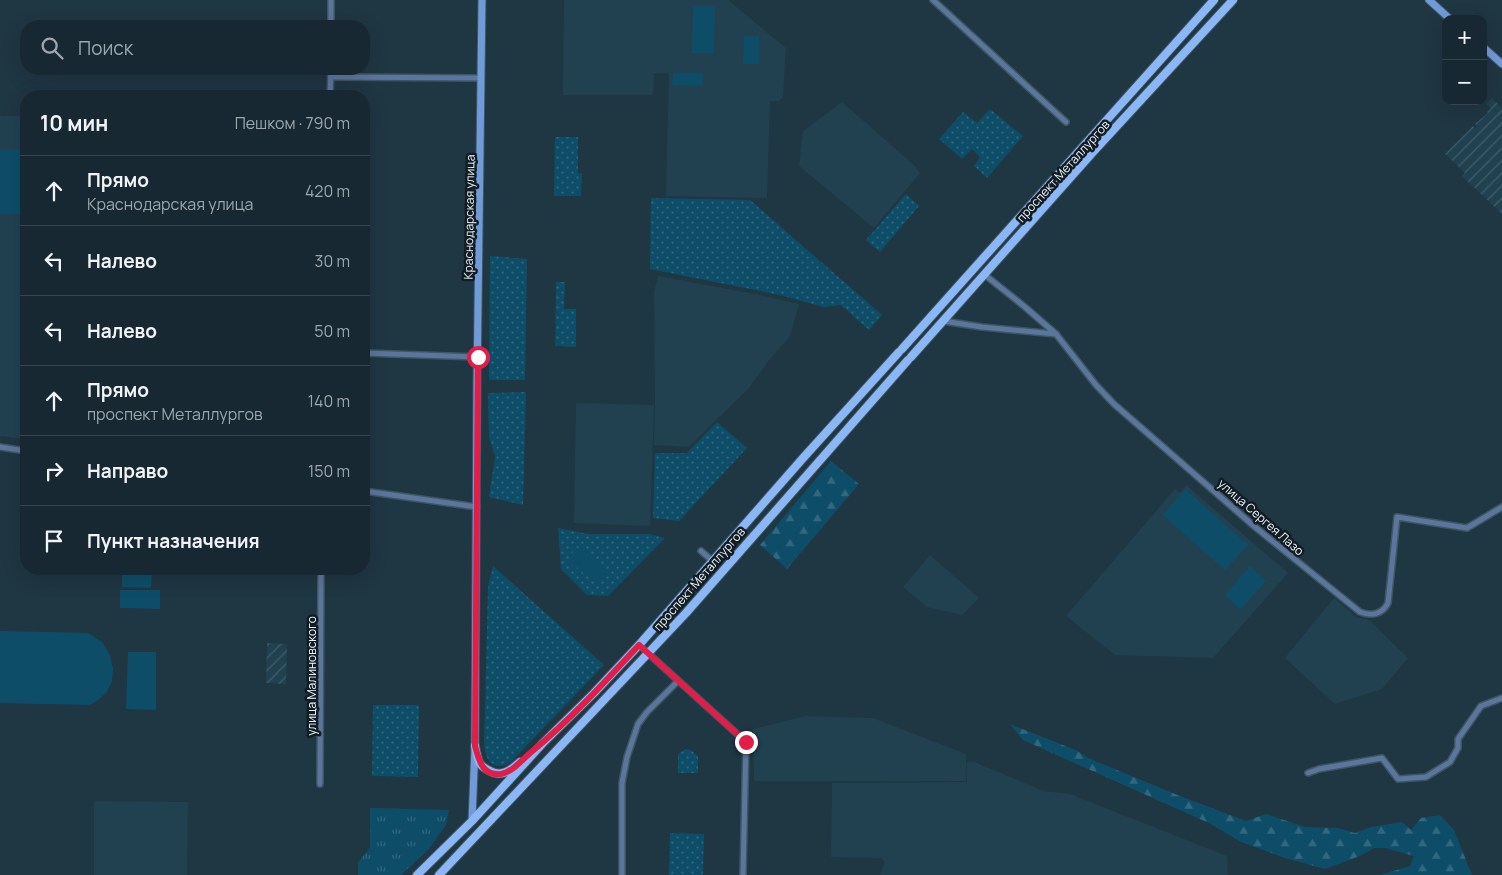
<!DOCTYPE html>
<html lang="ru">
<head>
<meta charset="utf-8">
<style>
  body { margin:0; font-family:Manrope,sans-serif; background:#24343e; color:#f1f3f6 }
  .controls { position:absolute; right:15px; top:15px; display:grid; overflow:hidden; border-radius:10px; box-shadow:0 5px 20px #0002 }
  .controls button { width:45px; height:45px; display:grid; place-items:center; padding:0; border:0; border-bottom:1px solid #36444d; background:#172832; color:#f1f3f6; font:25px sans-serif }
  .stop { position:absolute; width:15px; height:15px; margin:-11px; border:4px solid #e11d48; border-radius:50%; background:#fff }
  .stop.end { background:#e11d48; border-color:#fff; box-shadow:0 1px 5px #0008 }
  .list { margin:0; padding:0; list-style:none }
  h2 { display:flex; justify-content:space-between; align-items:center; height:65px; margin:0; padding:0 20px; font-size:21px }
  h2 small { font-size:16px; font-weight:400; color:#9ea6ac }
  .list li { display:grid; grid-template-columns:32px 1fr auto; gap:15px; align-items:center; box-sizing:border-box; height:70px; padding:0 20px; border-top:1px solid #36444d }
  .list b { display:block; font-size:19px; white-space:nowrap }
  .list p { margin:0; font-size:16px; white-space:nowrap; color:#9ea6ac }
  .list em { font-size:16px; font-style:normal; color:#9ea6ac }
  .icon { flex:none; width:28px; height:28px; fill:none; stroke:currentColor; stroke-width:2; stroke-linecap:round; stroke-linejoin:round }
  .map { position:relative; flex:none; width:1502px; height:875px; overflow:hidden }
  .search { position:absolute; background:#172832; box-shadow:0 5px 20px #0002; left:20px; top:20px; width:350px; height:55px; display:flex; align-items:center; gap:12px; box-sizing:border-box; padding:0 18px; border-radius:20px; color:#9ea6ac; font-size:19px }
  .panel { position:absolute; background:#172832; box-shadow:0 5px 20px #0002; left:20px; top:90px; width:350px; height:485px; border-radius:20px }
  .map>svg:first-child { display:block }
  .built { fill:#214151 }
  .industrial { fill:url(#industrial-furrows) }
  .grass { fill:url(#grass-tufts) }
  .forest { fill:url(#forest-firs) }
  .park { fill:url(#park-dots) }
  .pitch { fill:#0e4d68 }
  .lines { fill:none; stroke-linecap:round; stroke-linejoin:round }
  .minor-casing { stroke:#3f5561; stroke-width:8 }
  .secondary-casing { stroke:#3f5561; stroke-width:9 }
  .primary-casing { stroke:#3f5561; stroke-width:10 }
  .minor { stroke:#5b769c; stroke-width:5 }
  .secondary { stroke:#709ad8; stroke-width:7 }
  .primary { stroke:#8cb7f6; stroke-width:8 }
  .route { stroke:#e11d48; stroke-width:6 }
  .labels { text-anchor:middle; dominant-baseline:central; stroke-width:5; stroke-linejoin:round; paint-order:stroke }
  .street-label { font-size:12px; fill:#e8f6fe; stroke:#121c22 }
</style>
</head>
<body>
<div class="map">
<svg width="1502" height="875" viewBox="0 0 1502 875">
  <defs>
    <pattern id="industrial-furrows" width="10" height="10" patternUnits="userSpaceOnUse" patternTransform="scale(1.25)"><rect width="10" height="10" fill="#214151"/><path d="M-1 1l2-2M0 10L10 0M9 11l2-2" fill="none" stroke="#415d6b"/></pattern>
    <pattern id="grass-tufts" width="24" height="20" patternUnits="userSpaceOnUse" patternTransform="scale(1.25)"><rect width="24" height="20" fill="#0e4d68"/><path d="M3 7l-1-3M5 7V3M7 7l1-3M15 17l-1-3M17 17v-4M19 17l1-3" fill="none" stroke="#31677f"/></pattern>
    <pattern id="forest-firs" width="22" height="20" patternUnits="userSpaceOnUse" patternTransform="scale(1.25)"><rect width="22" height="20" fill="#0e4d68"/><path d="M5 1l3.5 6h-7zM16 11l3.5 6h-7z" fill="#31677f"/></pattern>
    <pattern id="park-dots" width="8" height="8" patternUnits="userSpaceOnUse" patternTransform="scale(1.25)"><rect width="8" height="8" fill="#0e4d68"/><path d="M2 2h.1M6 6h.1" fill="none" stroke="#31677f" stroke-width="1.8" stroke-linecap="round"/></pattern>
  </defs>
  <rect width="100%" height="100%" fill="#1f3643"/>
  <g class="built">
    <path d="M564,0H728L786,48L783,97L779,101H770L767,198L666,196L669,73H654L653,95H563Z"/>
    <path d="M842,102L916,167L920,173L874,228L799,166L803,131Z"/>
    <path d="M0,116H26V439L0,436Z"/>
    <path d="M658,276L755,294L799,304L790,336L769,360L749,388L689,447L654,445L655,396L654,292Z"/>
    <path d="M576,403L654,405L650,526L574,523Z"/>
    <path d="M1186,485L1288,573L1213,658L1115,655L1066,616L1175,489L1180,493Z"/>
    <path d="M930,555L979,598L962,615L927,607L903,587Z"/>
    <path d="M1334,598L1356,617L1369,620L1408,658L1382,689L1335,704L1285,658Z"/>
    <path d="M805,716L873,718L966,754V781H754L753,729Z"/>
    <path d="M967,762H974L1044,791L1070,794L1227,856L1228,875H880L885,862L881,858L831,857L832,783L967,782Z"/>
    <path d="M94,801L188,802L187,875H94Z"/>
  </g>
  <g class="industrial">
    <path d="M1492,98L1502,108V214L1462,176L1465,173L1445,154L1473,126L1475,128L1477,126L1475,124L1488,113L1487,112L1491,108L1486,104Z"/>
    <path d="M267,643L287,644L286,684L266,683Z"/>
  </g>
  <path class="grass" d="M370,808L449,810L446,825L429,849L401,875H358V862L370,848Z"/>
  <g class="forest">
    <path d="M831,461L859,484L787,569L760,545Z"/>
    <path d="M1010,724L1078,751L1088,758L1180,796L1246,821L1266,814L1305,827L1338,828L1355,833L1371,827L1402,822L1411,830L1421,818L1440,815L1454,830L1472,875H1380L1410,866L1414,856L1385,848H1374L1360,856L1325,869L1285,858L1239,841L1211,824L1023,740Z"/>
  </g>
  <g class="park">
    <path d="M990,109L1023,136L987,178L974,166L980,157L972,149L962,159L939,139L963,112L977,123Z"/>
    <path d="M555,137H578V173H582L581,196H554Z"/>
    <path d="M906,194L919,206L880,252L866,240Z"/>
    <path d="M651,198L750,200L882,315L869,330L841,305L823,307L780,295L650,269Z"/>
    <path d="M490,256L527,259L525,380H489Z"/>
    <path d="M556,282H565L564,309H576V347L555,346Z"/>
    <path d="M526,392L523,505L489,497L495,457L489,437L488,393Z"/>
    <path d="M717,422L747,448L679,521L653,518L655,453H687Z"/>
    <path d="M558,528L588,534H649L665,538L608,596L587,595L561,569Z"/>
    <path d="M493,566L604,665L510,763C494,771 486,762 484,746L488,586Z"/>
    <path d="M373,705H419L418,777L372,776Z"/>
    <path d="M685,749L691,750L698,757V773H678V754Z"/>
    <path d="M670,833L704,834L703,875H669Z"/>
  </g>
  <g class="pitch">
    <path d="M693,6H715L714,53H692Z"/>
    <path d="M744,36H759V64H743Z"/>
    <path d="M675,73H701L703,75V85L701,86L672,85L673,74Z"/>
    <path d="M2,150H26V214H0V151Z"/>
    <path d="M1185,489L1248,545L1225,570L1163,515Z"/>
    <path d="M576,548H580L606,569V572L598,583H595L569,561V557Z"/>
    <path d="M1250,566L1266,581L1240,610L1225,595Z"/>
    <path d="M122,569H138L139,574V569H152L151,588L122,587Z"/>
    <path d="M120,590H160V609L120,608Z"/>
    <path d="M0,631L88,633L102,642L110,655L113,669L112,681L107,692L98,700L90,705L0,703Z"/>
    <path d="M128,652H156V710L126,709Z"/>
  </g>
  <g class="lines">
    <defs>
      <g id="minor">
        <path d="M933,0L1066,122"/>
        <path d="M331,26V0"/>
        <path d="M331,77L481,78"/>
        <path d="M330,96L331,69"/>
        <path d="M985,275L1025,307L1056,334L1096,385L1114,404L1255,527L1360,612C1371,616 1382,615 1388,603L1397,517L1467,528L1502,507"/>
        <path d="M943,321L982,327L1056,334"/>
        <path d="M364,353L478,357"/>
        <path d="M0,447L26,451"/>
        <path d="M364,491L477,507"/>
        <path d="M701,551L714,562"/>
        <path d="M639,645L746,742L743,875"/>
        <path d="M1308,773L1319,769L1382,758L1398,779L1426,777L1450,762L1458,748V739L1481,706L1502,698"/>
        <path d="M320,784L321,569"/>
        <path d="M622,875V783L627,757L638,724L647,712L678,681"/>
      </g>
      <g id="secondary">
        <path d="M1429,0L1450,19"/>
        <path d="M1483,47L1502,64"/>
        <path d="M472,821L475,746L477,384L482,0"/>
      </g>
      <g id="primary">
        <path d="M902,349L1214,0"/>
        <path d="M911,357L1093,152L1233,0"/>
        <path d="M475,746C476,751 477,757 479,762C481,766 484,768 488,770C501,778 510,771 520,762"/>
        <path d="M417,875L472,821L543,743L594,693L639,645L804,457L899,352"/>
        <path d="M439,875L686,613L908,360"/>
      </g>
    </defs>
    <use href="#minor" class="minor-casing"/>
    <use href="#secondary" class="secondary-casing"/>
    <use href="#primary" class="primary-casing"/>
    <use href="#minor" class="minor"/>
    <use href="#secondary" class="secondary"/>
    <use href="#primary" class="primary"/>
  </g>
  <g class="lines">
    <path class="route" d="M478,357L475,746C479,760 482,776 501,774C512,772 521,761 529,754C569,721 604,683 639,645L746,742"/>
  </g>
  <g class="labels">
    <g class="street-label">
      <text transform="translate(1063 171) rotate(-48)">проспект Металлургов</text>
      <text transform="translate(469 217) rotate(-89)">Краснодарская улица</text>
      <text transform="translate(1261 517) rotate(41)">улица Сергея Лазо</text>
      <text transform="translate(699 579) rotate(-49)">проспект Металлургов</text>
      <text transform="translate(311 676) rotate(-90)">улица Малиновского</text>
    </g>
  </g>
</svg>
<div class="controls">
<button>+</button>
<button>−</button>
</div>
<div class="stop" style="left:478px;top:357px"></div>
<div class="stop end" style="left:746px;top:742px"></div>
<div class="search"><svg class="icon" aria-label="search" viewBox="0 0 24 24"><circle cx="10" cy="10" r="6"/><path d="M15 15l6 6"/></svg>Поиск</div>
<section class="panel">
<h2>10 мин<small>Пешком · 790 m</small></h2>
<ul class="list">
<li><svg class="icon" aria-label="ahead" viewBox="0 0 24 24"><path d="M12 20V5M6 11l6-6 6 6"/></svg><div><b>Прямо</b><p>Краснодарская улица</p></div><em>420 m</em></li>
<li><svg class="icon" aria-label="left" viewBox="0 0 24 24"><path d="M17 20v-9H6M10 6l-5 5 5 5"/></svg><div><b>Налево</b></div><em>30 m</em></li>
<li><svg class="icon" aria-label="left" viewBox="0 0 24 24"><path d="M17 20v-9H6M10 6l-5 5 5 5"/></svg><div><b>Налево</b></div><em>50 m</em></li>
<li><svg class="icon" aria-label="ahead" viewBox="0 0 24 24"><path d="M12 20V5M6 11l6-6 6 6"/></svg><div><b>Прямо</b><p>проспект Металлургов</p></div><em>140 m</em></li>
<li><svg class="icon" aria-label="right" viewBox="0 0 24 24"><path d="M7 20v-9h11M14 6l5 5-5 5"/></svg><div><b>Направо</b></div><em>150 m</em></li>
<li><svg class="icon" aria-label="arrive" viewBox="0 0 24 24"><path d="M6 21V4h12l-3 4 3 4H6"/></svg><div><b>Пункт назначения</b></div></li>
</ul>
</section>
</div>
</body>
</html>
